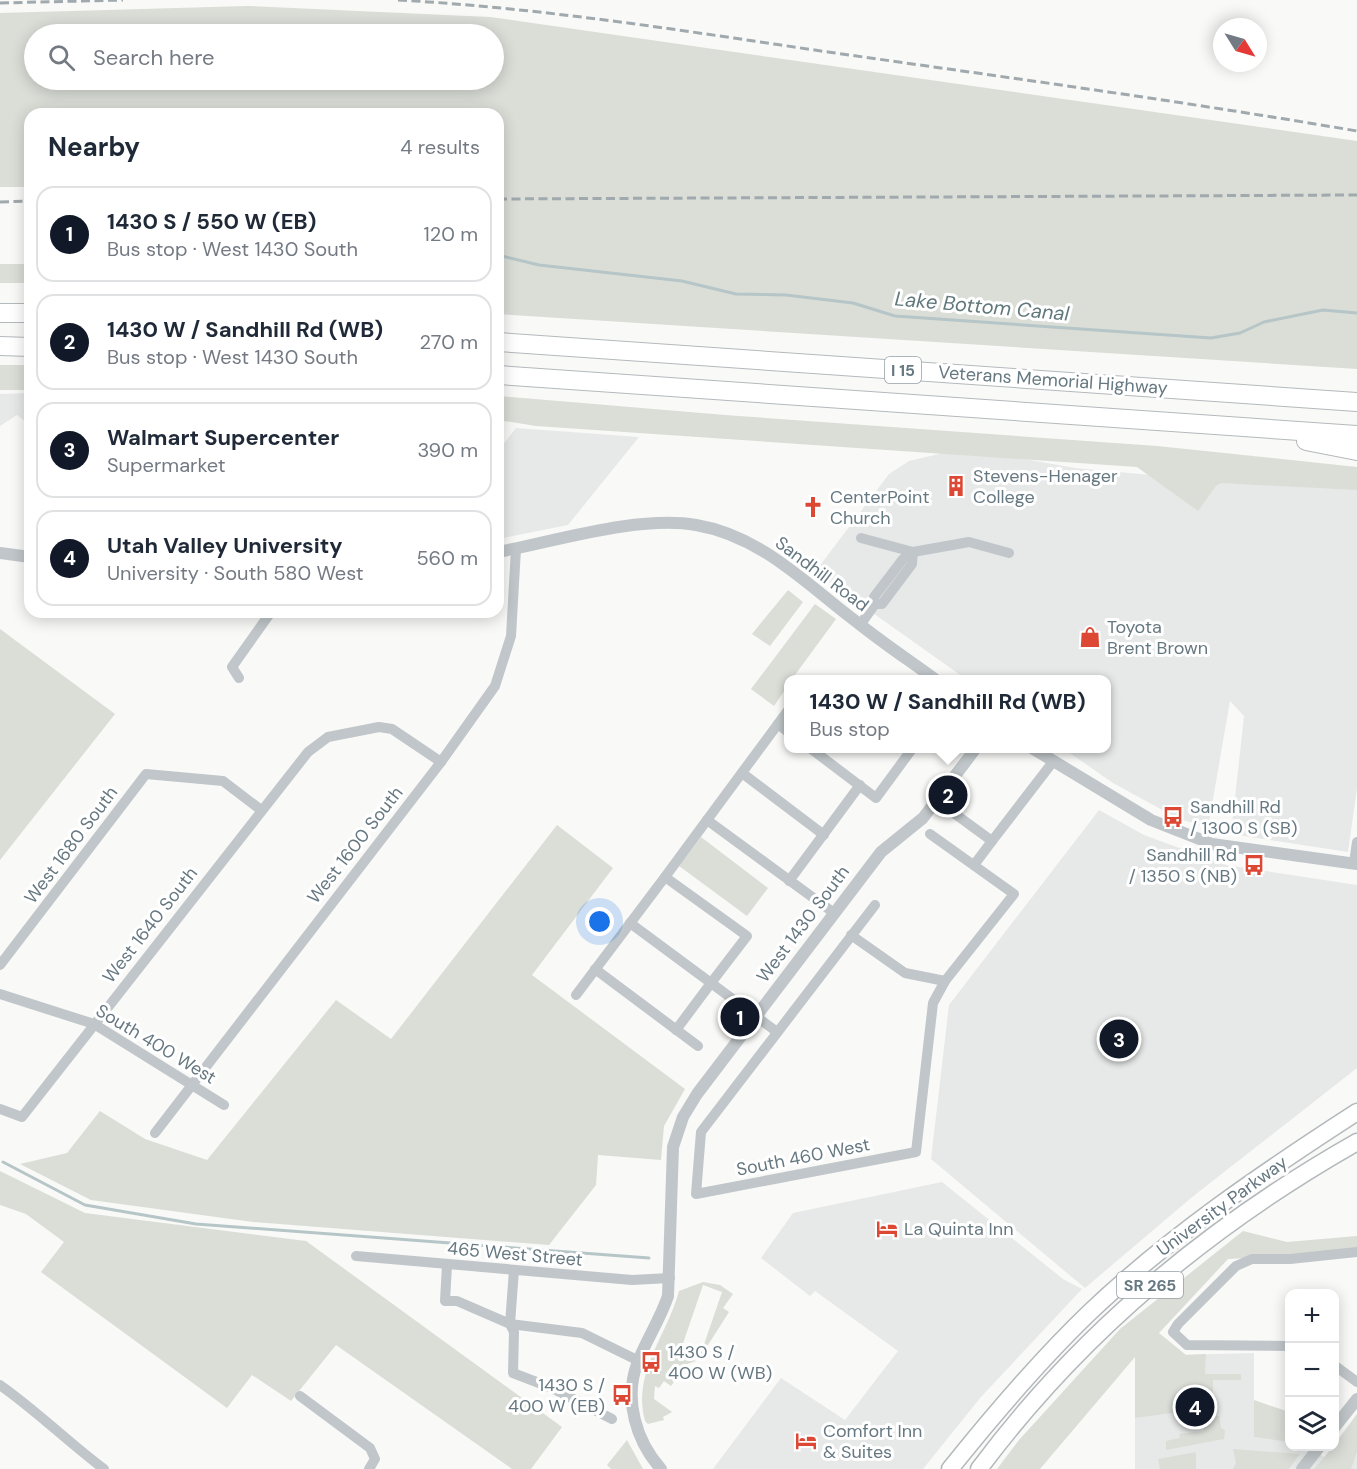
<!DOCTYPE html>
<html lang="en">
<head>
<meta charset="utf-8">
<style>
  body { margin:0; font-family:"DM Sans",sans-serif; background:#f2f2f3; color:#1f2937 }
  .controls { position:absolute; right:18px; bottom:18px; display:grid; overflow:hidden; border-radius:12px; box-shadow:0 3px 15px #0003 }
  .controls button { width:54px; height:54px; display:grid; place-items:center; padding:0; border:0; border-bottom:2px solid #e0e1e3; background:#fff; color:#1f2937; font:30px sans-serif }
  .compass { position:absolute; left:1213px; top:18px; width:54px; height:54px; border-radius:50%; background:#fff; box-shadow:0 3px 15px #0003; rotate:127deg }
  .you { position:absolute; left:600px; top:922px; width:21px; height:21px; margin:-15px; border:4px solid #fff; border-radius:50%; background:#1a73e8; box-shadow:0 0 0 9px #1a73e833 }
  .badge { display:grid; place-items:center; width:39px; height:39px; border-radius:50%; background:#111827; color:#fff; font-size:20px; font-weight:700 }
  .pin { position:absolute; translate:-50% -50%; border:3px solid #fff; box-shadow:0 2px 6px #0006 }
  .popup { position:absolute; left:784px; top:675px; width:327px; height:78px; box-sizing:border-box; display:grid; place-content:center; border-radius:12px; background:#fff; filter:drop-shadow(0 2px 4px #0005); font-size:20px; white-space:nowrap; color:#747a83 }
  .popup b { font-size:22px; color:#1f2937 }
  .popup::after { content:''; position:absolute; left:50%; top:100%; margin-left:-12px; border:12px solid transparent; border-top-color:#fff }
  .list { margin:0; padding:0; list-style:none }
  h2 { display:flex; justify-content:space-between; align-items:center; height:78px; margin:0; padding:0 24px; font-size:26px }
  h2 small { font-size:20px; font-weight:400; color:#747a83 }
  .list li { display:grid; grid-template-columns:39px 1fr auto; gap:18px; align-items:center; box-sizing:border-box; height:96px; margin:0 12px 12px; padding:0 12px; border:2px solid #e0e1e3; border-radius:18px }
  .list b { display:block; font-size:22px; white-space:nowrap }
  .list p { margin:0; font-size:20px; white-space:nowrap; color:#747a83 }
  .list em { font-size:20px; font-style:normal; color:#747a83 }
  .icon { flex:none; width:33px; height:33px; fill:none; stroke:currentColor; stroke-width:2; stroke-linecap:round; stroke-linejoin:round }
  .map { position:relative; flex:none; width:1357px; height:1469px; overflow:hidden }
  .search { position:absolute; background:#fff; box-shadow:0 3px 15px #0003; left:24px; top:24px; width:480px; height:66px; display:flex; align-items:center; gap:15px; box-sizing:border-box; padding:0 21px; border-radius:33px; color:#747a83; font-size:22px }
  .panel { position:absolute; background:#fff; box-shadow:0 3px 15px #0003; left:24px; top:108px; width:480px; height:510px; border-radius:18px }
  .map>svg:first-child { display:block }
  .built { fill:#e7e9e8 }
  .green { fill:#daded7; fill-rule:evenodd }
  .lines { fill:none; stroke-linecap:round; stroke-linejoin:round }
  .stream { stroke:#b6c5c7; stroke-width:3 }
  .primary-casing { stroke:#b2b8bb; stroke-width:19 }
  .motorway-casing { stroke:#b4b9bc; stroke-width:20 }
  .minor { stroke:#c0c6c9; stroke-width:10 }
  .tertiary { stroke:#c0c6c9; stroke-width:12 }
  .primary { stroke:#fff; stroke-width:16 }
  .motorway { stroke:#fff; stroke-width:18 }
  .rail { stroke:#a0a9ad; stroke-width:3; stroke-dasharray:9 4.5; stroke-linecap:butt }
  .labels { text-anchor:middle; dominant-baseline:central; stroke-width:6; stroke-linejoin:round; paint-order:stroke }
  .shield { fill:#fff; stroke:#94a0a7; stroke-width:1.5 }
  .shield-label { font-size:16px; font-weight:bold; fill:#667881 }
  .street-label { font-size:18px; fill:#667881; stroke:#fff }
  .poi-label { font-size:18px; fill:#667881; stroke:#fff; text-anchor:start }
  .water-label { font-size:20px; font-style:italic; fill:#60777b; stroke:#fff }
</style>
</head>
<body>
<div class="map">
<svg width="1357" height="1469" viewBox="0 0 1357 1469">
  <rect width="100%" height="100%" fill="#f9f9f7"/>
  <g class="built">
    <path d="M30,393V425L17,415L0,426V394Z"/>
    <path d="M516,428L639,437L568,525L498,539V451Z"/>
    <path d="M943,453L1008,456L1075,468L1195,479L1357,488V788L1348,852L1231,834L1244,716L1230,701L1208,828L1177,818L1113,783L1064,749L1107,748V680L966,679L815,572L889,474L909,461Z"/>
    <path d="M1099,810L1144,835L1226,865L1357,885V1068L1191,1198L1085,1288L931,1159L949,1005Z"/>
    <path d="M942,1182L1063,1279L1082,1289L981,1397L923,1469H713L781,1378L845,1420L898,1351L815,1291L810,1296L761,1258L793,1213Z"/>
    <path d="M1254,1353V1437L1289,1441L1290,1446L1311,1447L1324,1457L1357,1414V1469H1135V1356Z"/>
  </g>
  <g class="green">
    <path d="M248,6L490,17L1357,141V369L498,314V114H30V187H0V13ZM34,34H494V80H34Z"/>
    <rect x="0" y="264" width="30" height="19"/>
    <path d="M30,365V390H0V365Z"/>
    <path d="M498,396L725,415L1157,446L1357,467V490L1221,483L1216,486L1198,511L1137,467L536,426L498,420Z"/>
    <path d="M788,590L803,602L770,646L752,634Z"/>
    <path d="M815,604L836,619L792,679L789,680V684L774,706L751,689Z"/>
    <path d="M0,629L115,714L0,860Z"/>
    <path d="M557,825L613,868L532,975L685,1089L664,1126L661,1160L598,1155L596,1185L549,1245L253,1222L91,1200L20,1164L67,1153L100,1111L145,1139L207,1160L336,1000L391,1039Z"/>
    <path d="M701,837L768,888L747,916L679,866Z"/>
    <path d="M0,1171L85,1213L306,1241L562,1427L531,1469H512L336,1345L291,1401L252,1375L227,1408L41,1272L64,1242L26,1214L0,1205Z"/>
    <path d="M1243,1231L1287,1242L1357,1236V1252L1228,1259L1159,1333L1186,1355L1206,1354L1205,1374H1241V1380H1213V1416H1219L1221,1428L1225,1430L1224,1439L1166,1450V1441L1180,1438L1179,1434L1204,1431L1202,1409L1135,1418V1357L1040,1469H997L1019,1440L1120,1329Z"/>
    <path d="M703,1282L720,1285L733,1294L723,1308L729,1312L699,1359L722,1292L703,1285L679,1355L696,1361L687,1364L671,1386L664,1381L659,1388L655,1386L654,1399L672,1412L663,1417L664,1420L648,1424L645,1421C632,1372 667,1336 679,1291Z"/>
    <path d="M1254,1400L1289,1412V1442L1254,1437Z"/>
    <path d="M1357,1414V1452L1351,1469H1314L1334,1446Z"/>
    <path d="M627,1440L643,1469H611L607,1465Z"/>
    <path d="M1233,1449L1300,1454L1289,1469H1233L1236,1463Z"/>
    <path d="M1196,1452V1469H1160L1158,1459Z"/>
  </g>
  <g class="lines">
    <g class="stream">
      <path d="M498,255L539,265L682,281L736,294L786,295L853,303L895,316L1211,338L1240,333L1264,322L1323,310L1357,313"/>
      <path d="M3,1162L85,1205L196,1224L649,1258"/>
    </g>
    <defs>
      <g id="primary">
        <path d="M950,1469C994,1414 1039,1361 1090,1312C1170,1236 1264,1172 1357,1112"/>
        <path d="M979,1469C1081,1332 1209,1226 1357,1142"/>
      </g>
      <g id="motorway">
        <path d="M0,313H30"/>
        <path d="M498,342L1357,402"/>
        <path d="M0,346L30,347"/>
        <path d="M498,375L1357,435"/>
        <path d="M1306,441L1357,451"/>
      </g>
    </defs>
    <use href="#primary" class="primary-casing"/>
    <use href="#motorway" class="motorway-casing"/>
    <g class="minor">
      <path d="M861,538L913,552L969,542L1009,553"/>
      <path d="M875,604H882L912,564L913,552"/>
      <path d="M860,625L875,604L874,597L903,559L913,552"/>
      <path d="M239,678L232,667L271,612"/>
      <path d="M789,709L707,820L834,913"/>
      <path d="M778,724L789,733"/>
      <path d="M810,748L876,798L912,749"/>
      <path d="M742,773L824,835"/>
      <path d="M951,811L992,841L974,865"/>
      <path d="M992,841L1052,763"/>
      <path d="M1354,863L1357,842"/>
      <path d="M665,877L707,820"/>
      <path d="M789,881L860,785"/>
      <path d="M875,905L701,1132L696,1194L916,1152L933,1003L945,981L1014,894L930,834"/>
      <path d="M630,923L711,983L676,1030"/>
      <path d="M851,935L905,973L945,981"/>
      <path d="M0,965L146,774L223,781L261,810"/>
      <path d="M595,969L698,1046"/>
      <path d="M0,994L94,1024L224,1105"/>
      <path d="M576,995L665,877L747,936L711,983L777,1032"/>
      <path d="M0,1109L22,1117L308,752L328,737L379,727L392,729L441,762"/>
      <path d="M155,1133L441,762L495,686L511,636L516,549"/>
      <path d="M356,1256L632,1280L670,1278"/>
      <path d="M447,1265L445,1301H457L510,1324L514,1332L513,1373L552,1388L612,1419"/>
      <path d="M514,1270L510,1324L582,1333L639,1361"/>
      <path d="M1290,1346L1187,1345L1173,1332L1178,1324L1236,1266L1252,1259H1290L1357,1252"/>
      <path d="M1334,1365L1357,1382"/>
      <path d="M0,1385C37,1411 68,1442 104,1469"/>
      <path d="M300,1396L370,1448L375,1459L369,1469"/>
    </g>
    <g class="tertiary">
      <path d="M498,552C556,541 639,515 696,525C762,536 807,585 858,623C883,643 910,661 936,680"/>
      <path d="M0,553L30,557"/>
      <path d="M1032,748L1151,820L1212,844L1357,864"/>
      <path d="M1334,1428L1357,1399"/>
      <path d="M661,1469C636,1441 624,1400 637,1364C646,1340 660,1320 668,1296L673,1147L683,1117L697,1094L881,852L923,818L976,748"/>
      <path d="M1302,1469L1320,1446"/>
    </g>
    <use href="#primary" class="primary"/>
    <use href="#motorway" class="motorway"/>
    <g class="rail">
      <path d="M398,0C542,8 685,31 828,52C1004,77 1181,101 1357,131"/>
      <path d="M0,3L123,0"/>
      <path d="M498,199L1357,195"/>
      <path d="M0,202L30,201"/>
    </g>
  </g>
  <defs>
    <symbol id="building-bare" viewBox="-9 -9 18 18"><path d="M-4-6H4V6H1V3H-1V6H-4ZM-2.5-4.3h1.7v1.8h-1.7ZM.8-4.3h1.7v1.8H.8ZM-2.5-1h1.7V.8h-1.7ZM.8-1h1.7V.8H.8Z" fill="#dd4834" stroke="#fff" stroke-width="2.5" paint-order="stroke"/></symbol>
    <symbol id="church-bare" viewBox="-9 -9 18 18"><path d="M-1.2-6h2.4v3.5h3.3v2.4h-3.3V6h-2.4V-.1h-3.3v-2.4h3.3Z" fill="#dd4834" stroke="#fff" stroke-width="2.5" paint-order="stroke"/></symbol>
    <symbol id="shop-bare" viewBox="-9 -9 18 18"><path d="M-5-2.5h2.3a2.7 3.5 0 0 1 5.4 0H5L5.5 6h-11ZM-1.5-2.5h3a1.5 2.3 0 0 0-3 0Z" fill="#dd4834" stroke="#fff" stroke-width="2.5" paint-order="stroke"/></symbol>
    <symbol id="bus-bare" viewBox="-9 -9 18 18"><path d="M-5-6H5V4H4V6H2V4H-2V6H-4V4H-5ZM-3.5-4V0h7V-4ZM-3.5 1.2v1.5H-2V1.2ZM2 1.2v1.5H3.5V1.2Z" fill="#dd4834" stroke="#fff" stroke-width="2.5" paint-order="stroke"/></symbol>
    <symbol id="hotel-bare" viewBox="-9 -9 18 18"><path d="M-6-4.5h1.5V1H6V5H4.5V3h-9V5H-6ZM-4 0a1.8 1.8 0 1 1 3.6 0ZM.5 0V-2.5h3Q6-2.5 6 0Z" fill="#dd4834" stroke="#fff" stroke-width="2.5" paint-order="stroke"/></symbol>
  </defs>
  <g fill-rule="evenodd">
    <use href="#building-bare" x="941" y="471" width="30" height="30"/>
    <use href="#church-bare" x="798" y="492" width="30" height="30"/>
    <use href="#shop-bare" x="1075" y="622" width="30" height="30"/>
    <use href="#bus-bare" x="1158" y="802" width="30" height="30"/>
    <use href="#bus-bare" x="1239" y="850" width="30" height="30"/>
    <use href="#hotel-bare" x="872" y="1214" width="30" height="30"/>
    <use href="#bus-bare" x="636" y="1347" width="30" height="30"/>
    <use href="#bus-bare" x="607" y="1380" width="30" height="30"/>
    <use href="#hotel-bare" x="791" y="1426" width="30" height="30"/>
  </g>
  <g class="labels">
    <g class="shield">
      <rect x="885" y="357" width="36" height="26" rx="4.5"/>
      <rect x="1117" y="1272" width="66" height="26" rx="4.5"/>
    </g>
    <g class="shield-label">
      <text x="903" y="370">I 15</text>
      <text x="1150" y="1285">SR 265</text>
    </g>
    <g class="street-label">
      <text transform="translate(1053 380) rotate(4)">Veterans Memorial Highway</text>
      <text transform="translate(822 574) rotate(37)">Sandhill Road</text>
      <text transform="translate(71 845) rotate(-53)">West 1680 South</text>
      <text transform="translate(355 845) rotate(-52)">West 1600 South</text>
      <text transform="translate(803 924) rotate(-53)">West 1430 South</text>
      <text transform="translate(150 925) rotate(-52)">West 1640 South</text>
      <text transform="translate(156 1044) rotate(31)">South 400 West</text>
      <text transform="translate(803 1157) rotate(-11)">South 460 West</text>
      <text transform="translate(1222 1206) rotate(-36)">University Parkway</text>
      <text transform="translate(515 1254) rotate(5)">465 West Street</text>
    </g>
    <g class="poi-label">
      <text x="973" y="476">Stevens-Henager<tspan x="973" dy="21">College</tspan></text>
      <text x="830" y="497">CenterPoint<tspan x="830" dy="21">Church</tspan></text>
      <text x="1107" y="627">Toyota<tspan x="1107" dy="21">Brent Brown</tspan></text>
      <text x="1190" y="807">Sandhill Rd<tspan x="1190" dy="21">/ 1300 S (SB)</tspan></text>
      <text x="1237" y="855" text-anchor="end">Sandhill Rd<tspan x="1237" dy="21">/ 1350 S (NB)</tspan></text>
      <text x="904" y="1229">La Quinta Inn</text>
      <text x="668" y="1352">1430 S /<tspan x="668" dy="21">400 W (WB)</tspan></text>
      <text x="605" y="1385" text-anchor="end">1430 S /<tspan x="605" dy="21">400 W (EB)</tspan></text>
      <text x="823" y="1431">Comfort Inn<tspan x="823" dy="21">&amp; Suites</tspan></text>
    </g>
    <g class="water-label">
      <text transform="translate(982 306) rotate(5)">Lake Bottom Canal</text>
    </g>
  </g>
</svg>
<div class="controls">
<button>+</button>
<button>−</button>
<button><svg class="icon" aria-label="layers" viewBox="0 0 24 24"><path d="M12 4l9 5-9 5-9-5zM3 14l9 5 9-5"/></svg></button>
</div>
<svg class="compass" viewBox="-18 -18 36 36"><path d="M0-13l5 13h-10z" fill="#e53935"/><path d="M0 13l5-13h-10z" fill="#747a83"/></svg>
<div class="you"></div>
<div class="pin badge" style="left:740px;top:1017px">1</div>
<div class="pin badge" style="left:948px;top:795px">2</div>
<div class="popup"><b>1430 W / Sandhill Rd (WB)</b>Bus stop</div>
<div class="pin badge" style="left:1119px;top:1039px">3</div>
<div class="pin badge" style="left:1195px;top:1407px">4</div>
<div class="search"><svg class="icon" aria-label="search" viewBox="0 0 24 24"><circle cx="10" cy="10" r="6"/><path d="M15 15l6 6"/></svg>Search here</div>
<section class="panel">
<h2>Nearby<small>4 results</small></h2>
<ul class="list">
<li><span class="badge">1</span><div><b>1430 S / 550 W (EB)</b><p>Bus stop · West 1430 South</p></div><em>120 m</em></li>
<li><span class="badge">2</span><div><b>1430 W / Sandhill Rd (WB)</b><p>Bus stop · West 1430 South</p></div><em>270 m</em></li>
<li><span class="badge">3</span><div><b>Walmart Supercenter</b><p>Supermarket</p></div><em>390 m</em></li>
<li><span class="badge">4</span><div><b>Utah Valley University</b><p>University · South 580 West</p></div><em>560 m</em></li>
</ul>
</section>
</div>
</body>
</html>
